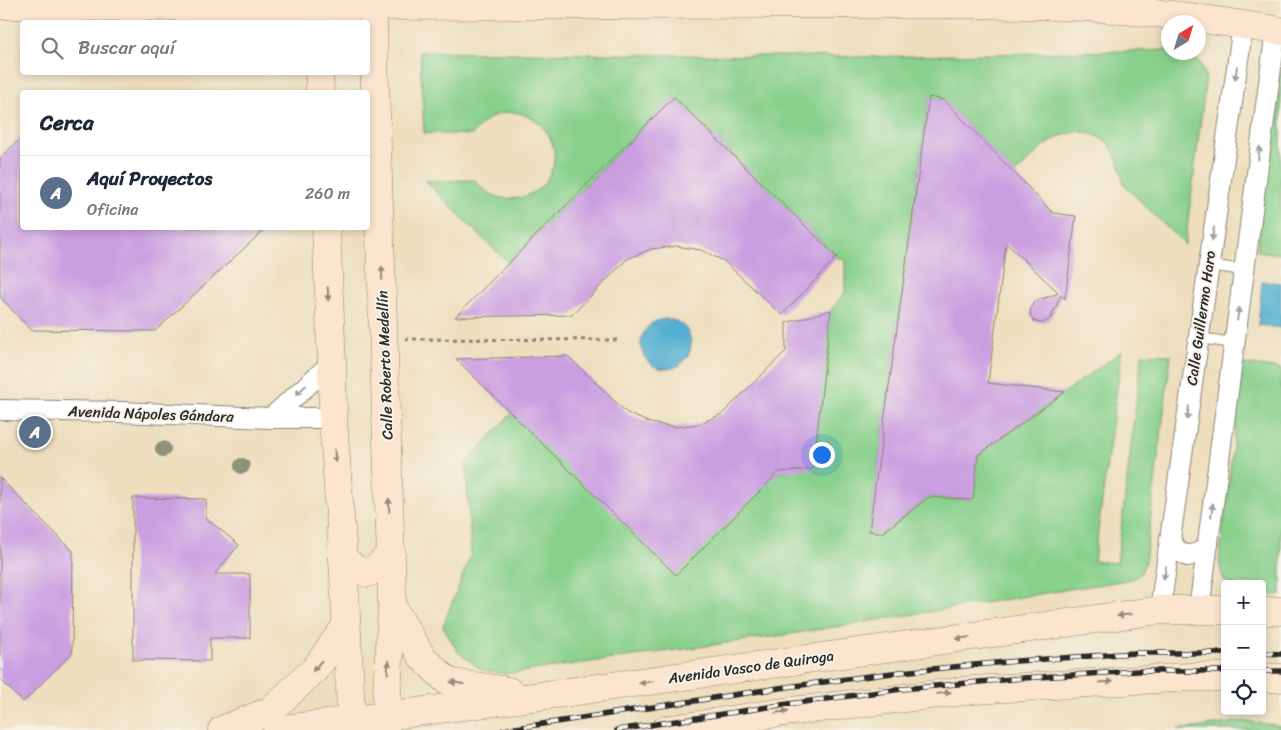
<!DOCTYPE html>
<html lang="es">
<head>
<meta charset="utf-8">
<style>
  body { margin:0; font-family:Sriracha,sans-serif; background:#f6f6f7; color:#1f2937 }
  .controls { position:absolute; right:15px; bottom:15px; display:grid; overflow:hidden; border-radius:5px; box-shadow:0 2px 8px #0003 }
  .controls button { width:45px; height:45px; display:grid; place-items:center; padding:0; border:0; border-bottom:1px solid #e0e1e3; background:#fff; color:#1f2937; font:25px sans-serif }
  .compass { position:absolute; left:1161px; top:15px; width:45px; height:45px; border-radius:50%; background:#fff; box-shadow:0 2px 8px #0003; rotate:38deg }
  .you { position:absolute; left:821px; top:454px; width:18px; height:18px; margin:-12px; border:4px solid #fff; border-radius:50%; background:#1a73e8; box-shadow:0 0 0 8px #1a73e833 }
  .badge { display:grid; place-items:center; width:32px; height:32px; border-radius:50%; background:#111827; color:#fff; font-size:16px; font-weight:700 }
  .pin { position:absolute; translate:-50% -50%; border:2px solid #fff; box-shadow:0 1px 5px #0006 }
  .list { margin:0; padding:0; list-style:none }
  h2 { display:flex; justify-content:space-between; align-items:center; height:65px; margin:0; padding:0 20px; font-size:21px }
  h2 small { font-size:16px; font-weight:400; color:#747a83 }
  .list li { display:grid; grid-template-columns:32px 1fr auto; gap:15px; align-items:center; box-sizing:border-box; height:75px; padding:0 20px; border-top:1px solid #e0e1e3 }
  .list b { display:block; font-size:19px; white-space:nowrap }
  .list p { margin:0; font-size:16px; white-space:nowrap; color:#747a83 }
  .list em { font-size:16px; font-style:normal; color:#747a83 }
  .icon { flex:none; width:28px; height:28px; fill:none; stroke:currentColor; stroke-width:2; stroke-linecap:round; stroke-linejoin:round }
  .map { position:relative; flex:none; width:1281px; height:730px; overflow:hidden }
  .search { position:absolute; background:#fff; box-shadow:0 2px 8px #0003; left:20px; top:20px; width:350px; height:55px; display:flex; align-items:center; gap:12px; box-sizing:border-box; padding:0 18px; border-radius:5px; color:#747a83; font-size:19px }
  .panel { position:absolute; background:#fff; box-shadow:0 2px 8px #0003; left:20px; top:90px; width:350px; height:140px; border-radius:5px }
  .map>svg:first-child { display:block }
  .green { fill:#88d08b; stroke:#5a7e5b }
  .water { fill:#53aed1; stroke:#3f6c7e }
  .building { fill:#ca9fe1 }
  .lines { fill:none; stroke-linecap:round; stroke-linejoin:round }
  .lane-casing { stroke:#8c8474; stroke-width:12 }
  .street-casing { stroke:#8c8474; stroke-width:22 }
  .secondary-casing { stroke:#8c8474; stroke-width:29 }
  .path { stroke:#8c8474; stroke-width:3; stroke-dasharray:4 4; stroke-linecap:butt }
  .lane { stroke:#fff; stroke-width:10 }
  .street { stroke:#fff; stroke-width:20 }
  .secondary { stroke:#fbe5cf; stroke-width:28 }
  .rail-casing { stroke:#2b2b2b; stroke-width:5.5 }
  .rail { stroke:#f7f3e8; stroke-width:4; stroke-dasharray:11; stroke-linecap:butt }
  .tree { fill:#8f927a }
  .oneway { fill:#a0a0a0 }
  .oneway2 { fill:#93887d }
  .labels { text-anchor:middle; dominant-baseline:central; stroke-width:4; stroke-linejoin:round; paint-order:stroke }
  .street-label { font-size:15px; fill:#2b2b2b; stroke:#f7f3e8 }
</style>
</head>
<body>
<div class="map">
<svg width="1281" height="730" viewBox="0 0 1281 730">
  <rect width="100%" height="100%" fill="#f7f3e8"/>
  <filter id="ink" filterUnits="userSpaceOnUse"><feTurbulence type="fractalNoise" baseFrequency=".02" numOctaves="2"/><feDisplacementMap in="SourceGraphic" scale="10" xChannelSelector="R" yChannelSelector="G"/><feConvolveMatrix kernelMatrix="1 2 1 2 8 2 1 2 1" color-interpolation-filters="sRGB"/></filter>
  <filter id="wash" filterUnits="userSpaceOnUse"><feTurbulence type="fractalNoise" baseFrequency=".0096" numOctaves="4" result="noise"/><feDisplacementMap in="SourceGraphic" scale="20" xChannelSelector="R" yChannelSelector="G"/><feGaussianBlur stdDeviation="1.12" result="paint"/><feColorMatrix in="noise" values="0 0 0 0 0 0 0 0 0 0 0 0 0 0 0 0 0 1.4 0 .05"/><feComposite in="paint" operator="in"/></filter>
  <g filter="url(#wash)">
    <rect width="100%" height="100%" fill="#eedebd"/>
    <g class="green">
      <path d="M1168,50V52C1174,53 1180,52 1186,53C1198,54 1203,68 1206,78L1185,245L1124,185L1119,163L1109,143L1095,135L1078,131L1060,136L1043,147L1015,174L944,100L929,97L869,531L883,533L929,497L972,500L978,455L1122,351L1094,561L1117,563L1142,354L1171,355L1145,562L1141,573L1133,579L784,635L505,674L482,670L458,652L443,626L471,554L466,463L512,413L778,473L788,471L831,310L845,292V260L837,257L674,97L508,263L425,181L475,180C480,186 485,192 493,195C514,205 542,194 551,172C562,146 544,119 518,113C499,109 483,120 472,135L424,133L420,52L867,57Z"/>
      <path d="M1281,70V254L1257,251L1279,73Z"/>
      <path d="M1243,364L1281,369V595L1262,594V584H1229L1223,579L1219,561Z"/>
      <path d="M1244,721L1281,726V730H1178Z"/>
    </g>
    <g class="water">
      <path d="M1262,281L1281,283V328L1258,325Z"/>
      <circle cx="666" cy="344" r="25"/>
    </g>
    <g id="blocks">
      <g class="building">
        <path d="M674,97L837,257L782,315L724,261L701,250L676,246L651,249L627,259L572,315L455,317Z"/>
        <path d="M929,97L944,100L1053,213L1076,216L1065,299L1061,295L1051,318L1045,322L1041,323L1034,321L1030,315L1031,307L1035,301L1059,293L1006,243L988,383L1065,392L978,455L973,500L929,497L882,533L869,531Z"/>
        <path d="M22,137V228H266L155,331L31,330L0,297V158Z"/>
        <path d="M831,310L813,469L779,472L676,575L456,359L568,356L627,413L650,423L675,427L699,424L722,414L786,351V323Z"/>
        <path d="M0,478L73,551L72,653L23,702L0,679Z"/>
        <path d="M133,498L206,499V518L239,545L215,574H250V638H210V661L133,660Z"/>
      </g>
    </g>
  </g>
  <g filter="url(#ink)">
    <use href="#blocks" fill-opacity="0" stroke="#8c8474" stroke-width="1"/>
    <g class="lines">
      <defs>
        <g id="lane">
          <path d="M1209,265L1243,270"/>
          <path d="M1199,338L1234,343"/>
        </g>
        <g id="street">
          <path d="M0,410L120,412L271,418H333"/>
          <path d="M271,418L332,363"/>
          <path d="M1170,540L1177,550L1187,556L1198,553L1208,545"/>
          <path d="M1160,610L1243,25"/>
          <path d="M1199,610L1276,30"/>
        </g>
        <g id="secondary">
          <path d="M372,0L392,590V606L385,730"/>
          <path d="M0,5L74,7L900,4C978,5 1056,3 1133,11C1183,15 1232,23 1281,31"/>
          <path d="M319,72L320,92"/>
          <path d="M326,228L332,363L333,418L343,558L352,730"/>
          <path d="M343,558L355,569L368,573L380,565L391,552"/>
          <path d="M392,606L422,657L448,682L509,691"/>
          <path d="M1262,611H1281"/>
          <path d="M1262,678H1281"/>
          <path d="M222,730L270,711L316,668L346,626"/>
          <path d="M277,730L540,696L1160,610H1225"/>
          <path d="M665,730L784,712L973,690L1190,677H1225"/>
        </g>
      </defs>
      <use href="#lane" class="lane-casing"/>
      <use href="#street" class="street-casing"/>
      <use href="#secondary" class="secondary-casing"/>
      <path class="path" d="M405,339L619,340"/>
      <use href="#lane" class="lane"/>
      <use href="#street" class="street"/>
      <use href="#secondary" class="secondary"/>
      <defs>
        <g id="rail">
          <path d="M1262,653L1281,654"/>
          <path d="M1262,671H1281"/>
          <path d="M503,730L779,688L900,672L1017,661L1135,653H1225"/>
          <path d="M617,730L781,705L902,689L1023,678L1138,671H1225"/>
        </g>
      </defs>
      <use href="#rail" class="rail-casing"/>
      <use href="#rail" class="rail"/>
    </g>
    <g class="tree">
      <circle cx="163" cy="449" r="8"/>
      <circle cx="242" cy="466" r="8"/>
    </g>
    <defs><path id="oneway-solid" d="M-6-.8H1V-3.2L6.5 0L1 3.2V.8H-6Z" transform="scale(1.25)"/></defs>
    <g class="oneway">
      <use href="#oneway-solid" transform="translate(1236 73) rotate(98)"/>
      <use href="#oneway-solid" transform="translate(1259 153) rotate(-82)"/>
      <use href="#oneway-solid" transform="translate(1213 234) rotate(98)"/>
      <use href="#oneway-solid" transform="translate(1238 314) rotate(-83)"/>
      <use href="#oneway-solid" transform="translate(301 390) rotate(138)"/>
      <use href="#oneway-solid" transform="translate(1188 413) rotate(98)"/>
      <use href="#oneway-solid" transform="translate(1212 510) rotate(-83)"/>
      <use href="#oneway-solid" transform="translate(1165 573) rotate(98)"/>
    </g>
    <g class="oneway2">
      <use href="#oneway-solid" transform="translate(382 273) rotate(-92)"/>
      <use href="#oneway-solid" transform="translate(328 294) rotate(88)"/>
      <use href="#oneway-solid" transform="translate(335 456) rotate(86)"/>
      <use href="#oneway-solid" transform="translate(389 505) rotate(-92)"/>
      <use href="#oneway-solid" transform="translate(1124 615) rotate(172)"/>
      <use href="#oneway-solid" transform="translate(963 638) rotate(172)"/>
      <use href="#oneway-solid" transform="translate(317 666) rotate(130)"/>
      <use href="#oneway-solid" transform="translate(388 667) rotate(-86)"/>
      <use href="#oneway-solid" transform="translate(646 682) rotate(172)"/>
      <use href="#oneway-solid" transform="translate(1106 682) rotate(-3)"/>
      <use href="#oneway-solid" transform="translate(457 683) rotate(-171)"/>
      <use href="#oneway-solid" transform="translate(944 693) rotate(-7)"/>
      <use href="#oneway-solid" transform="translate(782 712) rotate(-8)"/>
    </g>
  </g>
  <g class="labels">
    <g class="street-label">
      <text transform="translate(1201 318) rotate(-82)">Calle Guillermo Haro</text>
      <text transform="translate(385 365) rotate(-92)">Calle Roberto Medellín</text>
      <text transform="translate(151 414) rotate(2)">Avenida Nápoles Gándara</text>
      <text transform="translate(751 667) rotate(-8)">Avenida Vasco de Quiroga</text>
    </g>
  </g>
</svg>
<div class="controls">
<button>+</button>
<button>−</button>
<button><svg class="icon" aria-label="locate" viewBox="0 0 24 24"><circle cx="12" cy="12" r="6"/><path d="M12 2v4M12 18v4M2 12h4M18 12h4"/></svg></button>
</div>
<svg class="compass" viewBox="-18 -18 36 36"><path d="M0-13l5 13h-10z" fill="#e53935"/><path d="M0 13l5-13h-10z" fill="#747a83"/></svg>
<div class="you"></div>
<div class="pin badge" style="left:35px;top:432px;background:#5c6f8a">A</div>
<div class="search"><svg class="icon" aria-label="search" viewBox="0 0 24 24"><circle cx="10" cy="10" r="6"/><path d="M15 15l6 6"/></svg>Buscar aquí</div>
<section class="panel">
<h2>Cerca<small></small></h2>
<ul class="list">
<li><span class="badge" style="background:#5c6f8a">A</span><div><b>Aquí Proyectos</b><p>Oficina</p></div><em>260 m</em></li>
</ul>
</section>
</div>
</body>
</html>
